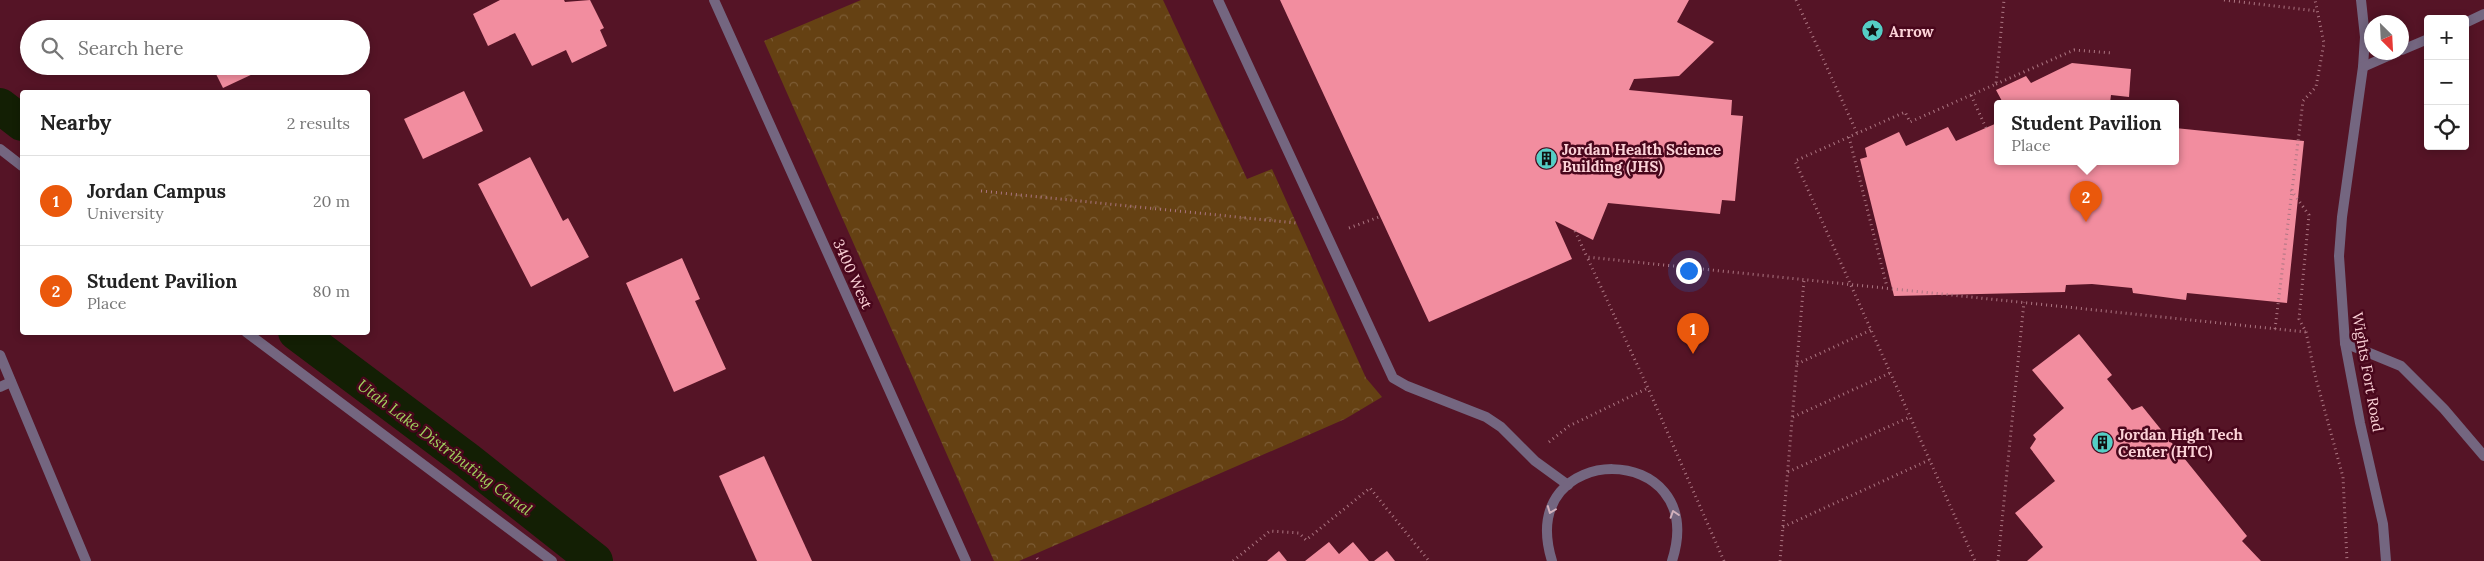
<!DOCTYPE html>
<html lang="en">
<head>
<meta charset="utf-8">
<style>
  body { margin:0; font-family:Lora,serif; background:#f6f6f6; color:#222 }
  .controls { position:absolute; right:15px; top:15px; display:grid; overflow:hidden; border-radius:5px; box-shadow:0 2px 8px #0003 }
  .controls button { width:45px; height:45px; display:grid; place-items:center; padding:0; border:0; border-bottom:1px solid #e0e0e0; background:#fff; color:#222; font:25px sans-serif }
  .compass { position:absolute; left:2364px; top:15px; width:45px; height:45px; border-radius:50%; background:#fff; box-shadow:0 2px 8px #0003; rotate:156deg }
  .you { position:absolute; left:1688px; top:270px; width:18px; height:18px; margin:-12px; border:4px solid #fff; border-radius:50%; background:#1a73e8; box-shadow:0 0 0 8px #1a73e833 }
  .badge { display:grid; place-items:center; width:32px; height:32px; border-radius:50%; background:#ea580c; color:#fff; font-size:16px; font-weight:700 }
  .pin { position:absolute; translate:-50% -41px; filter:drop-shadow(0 1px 2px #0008) }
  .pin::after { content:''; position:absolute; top:26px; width:18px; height:15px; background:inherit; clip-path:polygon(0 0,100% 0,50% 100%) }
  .popup { position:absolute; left:1994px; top:100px; width:185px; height:65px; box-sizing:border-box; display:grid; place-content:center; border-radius:5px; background:#fff; filter:drop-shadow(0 1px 4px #0005); font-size:16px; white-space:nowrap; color:#767676 }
  .popup b { font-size:19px; color:#222 }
  .popup::after { content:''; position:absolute; left:50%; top:100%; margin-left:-10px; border:10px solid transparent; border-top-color:#fff }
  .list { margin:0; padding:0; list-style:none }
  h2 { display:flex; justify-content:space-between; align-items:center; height:65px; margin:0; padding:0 20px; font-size:21px }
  h2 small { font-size:16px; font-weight:400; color:#767676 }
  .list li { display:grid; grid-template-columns:32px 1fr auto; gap:15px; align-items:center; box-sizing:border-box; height:90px; padding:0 20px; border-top:1px solid #e0e0e0 }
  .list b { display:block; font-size:19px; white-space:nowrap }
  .list p { margin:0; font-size:16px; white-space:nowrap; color:#767676 }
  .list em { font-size:16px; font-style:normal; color:#767676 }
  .icon { flex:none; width:28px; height:28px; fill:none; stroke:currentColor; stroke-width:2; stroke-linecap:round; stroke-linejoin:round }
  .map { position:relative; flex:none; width:2484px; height:561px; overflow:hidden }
  .search { position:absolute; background:#fff; box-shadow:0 2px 8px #0003; left:20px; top:20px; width:350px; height:55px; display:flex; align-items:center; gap:12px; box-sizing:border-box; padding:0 18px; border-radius:28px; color:#767676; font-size:19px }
  .panel { position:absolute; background:#fff; box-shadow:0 2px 8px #0003; left:20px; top:90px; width:350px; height:245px; border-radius:5px }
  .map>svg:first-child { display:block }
  .park { fill:url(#park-crowns) }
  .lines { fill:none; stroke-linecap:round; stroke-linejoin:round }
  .canal { stroke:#131f04; stroke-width:36 }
  .building { fill:#f28d9f }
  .path { stroke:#ac7682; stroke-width:3; stroke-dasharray:1 4; stroke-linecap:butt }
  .lane { stroke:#746680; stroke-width:10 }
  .street { stroke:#746680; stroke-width:10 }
  .oneway { stroke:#d3b2bd }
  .labels { text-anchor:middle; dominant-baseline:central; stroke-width:5; stroke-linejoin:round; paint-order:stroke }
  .poi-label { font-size:15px; font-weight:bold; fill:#fcd2d7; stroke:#49071c; text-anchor:start }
  .street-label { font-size:15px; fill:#fcd2d7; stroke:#49071c }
  .water-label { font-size:16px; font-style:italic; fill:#a0d15e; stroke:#49071c }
</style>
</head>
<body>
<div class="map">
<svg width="2484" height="561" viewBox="0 0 2484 561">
  <defs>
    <pattern id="park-crowns" width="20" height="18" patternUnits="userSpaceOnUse" patternTransform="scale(1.25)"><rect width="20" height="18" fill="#654113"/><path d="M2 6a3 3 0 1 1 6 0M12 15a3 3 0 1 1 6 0" fill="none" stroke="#7c5c35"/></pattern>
  </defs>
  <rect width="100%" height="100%" fill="#551426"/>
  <path class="park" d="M861,0H1163L1247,179L1272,169L1366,378L1382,397L1345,419L1019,561H994L764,41Z"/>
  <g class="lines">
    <g class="canal">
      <path d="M0,106L22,123"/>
      <path d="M296,332L467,460L595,561"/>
    </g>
  </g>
  <g class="building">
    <path d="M500,0H564L565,2L590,0L604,28L600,30L607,46L572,63L566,50L532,66L515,33L488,46L473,14Z"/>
    <path d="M1280,0H1689L1677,22L1714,42L1679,76L1634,79L1629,90L1732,100L1731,115L1743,116L1735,201L1722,200L1720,214L1608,203L1593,240L1555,221L1572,259L1429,322Z"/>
    <path d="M2072,63L2131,69L2129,97L2111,95L2110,103H2003L1996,90L2026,76L2031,83Z"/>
    <path d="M218,66H270L223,88L213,68Z"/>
    <path d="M464,91L483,131L423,159L404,119Z"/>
    <path d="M1997,123V161H2175V128L2304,141L2287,303L2187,293L2186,300L2133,293L2132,288L2092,284L2066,285L2065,292L1894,296L1860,159L1867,157L1865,148L1899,132L1906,146L1948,127L1956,141Z"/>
    <path d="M530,157L563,221L568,218L589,257L531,287L478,184Z"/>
    <path d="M682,258L700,299L695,301L726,369L674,392L626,283Z"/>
    <path d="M2079,334L2112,375L2107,379L2132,410L2142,406L2247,536L2242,541L2261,561H2027L2043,547L2015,513L2055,481L2030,448L2036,439L2033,435L2064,408L2032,370Z"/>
    <path d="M764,456L812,561H757L719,476Z"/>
    <path d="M1329,542L1339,554L1353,542L1369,561H1305Z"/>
    <path d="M1279,551L1287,561H1267Z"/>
    <path d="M1387,551L1395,561H1374Z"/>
  </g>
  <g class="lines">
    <g class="path">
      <path d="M1796,0L1857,133"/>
      <path d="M2224,0L2317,11"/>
      <path d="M1996,84L2074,50L2113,53"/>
      <path d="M1971,95L1910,122L1905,112L1795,161L1975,561"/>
      <path d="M1986,128L1971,95L1996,84L2004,0"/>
      <path d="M1849,137L1887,287"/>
      <path d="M2291,190L2309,215L2299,319L2306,332L2315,375L2343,477L2347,561"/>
      <path d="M981,191L1296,223"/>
      <path d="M1349,228L1379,217"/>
      <path d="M1575,231L1587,257"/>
      <path d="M2275,329L2303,101L2316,87L2324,43L2315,0"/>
      <path d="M1797,364L1871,330"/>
      <path d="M1793,417L1890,373"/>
      <path d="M1549,442L1569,426L1648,388"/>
      <path d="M1788,472L1910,417"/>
      <path d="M1783,527L1929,460"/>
      <path d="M1037,558L1039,561"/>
      <path d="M1233,561L1270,531L1299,533L1306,540L1370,488L1429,561"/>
      <path d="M1724,561L1648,388L1587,257L2306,332"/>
      <path d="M1780,561L1804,280"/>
      <path d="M1998,561L2024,302"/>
    </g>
    <g class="lane">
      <path d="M1218,0L1393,378L1407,386L1486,417L1501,427L1535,461L1568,485"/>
      <path d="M2361,0L2365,37L2363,67L2342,217L2339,256L2345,343L2360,423L2383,524L2386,561"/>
      <path d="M2465,23L2484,14"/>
      <path d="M2402,50L2428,39"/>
      <path d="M2363,67L2397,52"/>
      <path d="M0,149L22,166"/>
      <path d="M246,332L552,561"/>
      <path d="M2345,343L2401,366L2444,409L2484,456"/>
      <path d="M0,355L86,561"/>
      <path d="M0,387L11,382"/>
      <path d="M1552,561C1514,438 1711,439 1672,561"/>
    </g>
    <path class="street" d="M714,0L966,561"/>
  </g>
  <defs><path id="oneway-chevron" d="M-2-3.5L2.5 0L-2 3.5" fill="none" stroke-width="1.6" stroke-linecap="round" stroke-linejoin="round" transform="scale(1.25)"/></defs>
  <g class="oneway">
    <use href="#oneway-chevron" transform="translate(1551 510) rotate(111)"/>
    <use href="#oneway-chevron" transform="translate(1674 514) rotate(-108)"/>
  </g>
  <defs>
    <symbol id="sight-disc" viewBox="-11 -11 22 22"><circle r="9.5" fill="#55cec5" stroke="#49071c"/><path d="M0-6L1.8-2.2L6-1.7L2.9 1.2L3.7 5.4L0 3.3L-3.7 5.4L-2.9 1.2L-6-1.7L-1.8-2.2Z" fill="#111"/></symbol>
    <symbol id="building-disc" viewBox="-11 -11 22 22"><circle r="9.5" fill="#55cec5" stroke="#49071c"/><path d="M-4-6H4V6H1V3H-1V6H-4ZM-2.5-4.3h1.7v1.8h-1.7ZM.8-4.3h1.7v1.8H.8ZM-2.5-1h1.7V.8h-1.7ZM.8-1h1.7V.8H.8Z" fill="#111"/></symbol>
  </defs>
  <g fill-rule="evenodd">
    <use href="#sight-disc" x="1860" y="18" width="25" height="25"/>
    <use href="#building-disc" x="1534" y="146" width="25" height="25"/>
    <use href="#building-disc" x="2090" y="430" width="25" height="25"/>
  </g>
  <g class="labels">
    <g class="poi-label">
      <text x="1889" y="31">Arrow</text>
      <text x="1562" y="149">Jordan Health Science<tspan x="1562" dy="17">Building (JHS)</tspan></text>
      <text x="2118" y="434">Jordan High Tech<tspan x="2118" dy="17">Center (HTC)</tspan></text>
    </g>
    <g class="street-label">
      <text transform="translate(853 274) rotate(66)">3400 West</text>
      <text transform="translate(2368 372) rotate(80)">Wights Fort Road</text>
    </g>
    <g class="water-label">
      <text transform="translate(445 447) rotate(37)">Utah Lake Distributing Canal</text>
    </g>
  </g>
</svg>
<div class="controls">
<button>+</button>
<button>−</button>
<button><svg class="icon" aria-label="locate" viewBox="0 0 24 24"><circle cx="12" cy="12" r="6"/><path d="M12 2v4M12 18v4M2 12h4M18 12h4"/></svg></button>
</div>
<svg class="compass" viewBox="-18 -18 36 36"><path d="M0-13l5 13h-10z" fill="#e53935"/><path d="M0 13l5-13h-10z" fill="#767676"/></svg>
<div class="you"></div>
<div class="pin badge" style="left:1693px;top:354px">1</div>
<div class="pin badge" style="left:2086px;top:222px">2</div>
<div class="popup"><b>Student Pavilion</b>Place</div>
<div class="search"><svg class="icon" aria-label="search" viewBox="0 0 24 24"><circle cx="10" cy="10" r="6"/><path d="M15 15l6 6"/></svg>Search here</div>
<section class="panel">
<h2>Nearby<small>2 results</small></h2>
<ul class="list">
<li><span class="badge">1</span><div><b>Jordan Campus</b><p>University</p></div><em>20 m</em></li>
<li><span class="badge">2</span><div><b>Student Pavilion</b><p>Place</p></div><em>80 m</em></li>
</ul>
</section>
</div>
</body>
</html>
